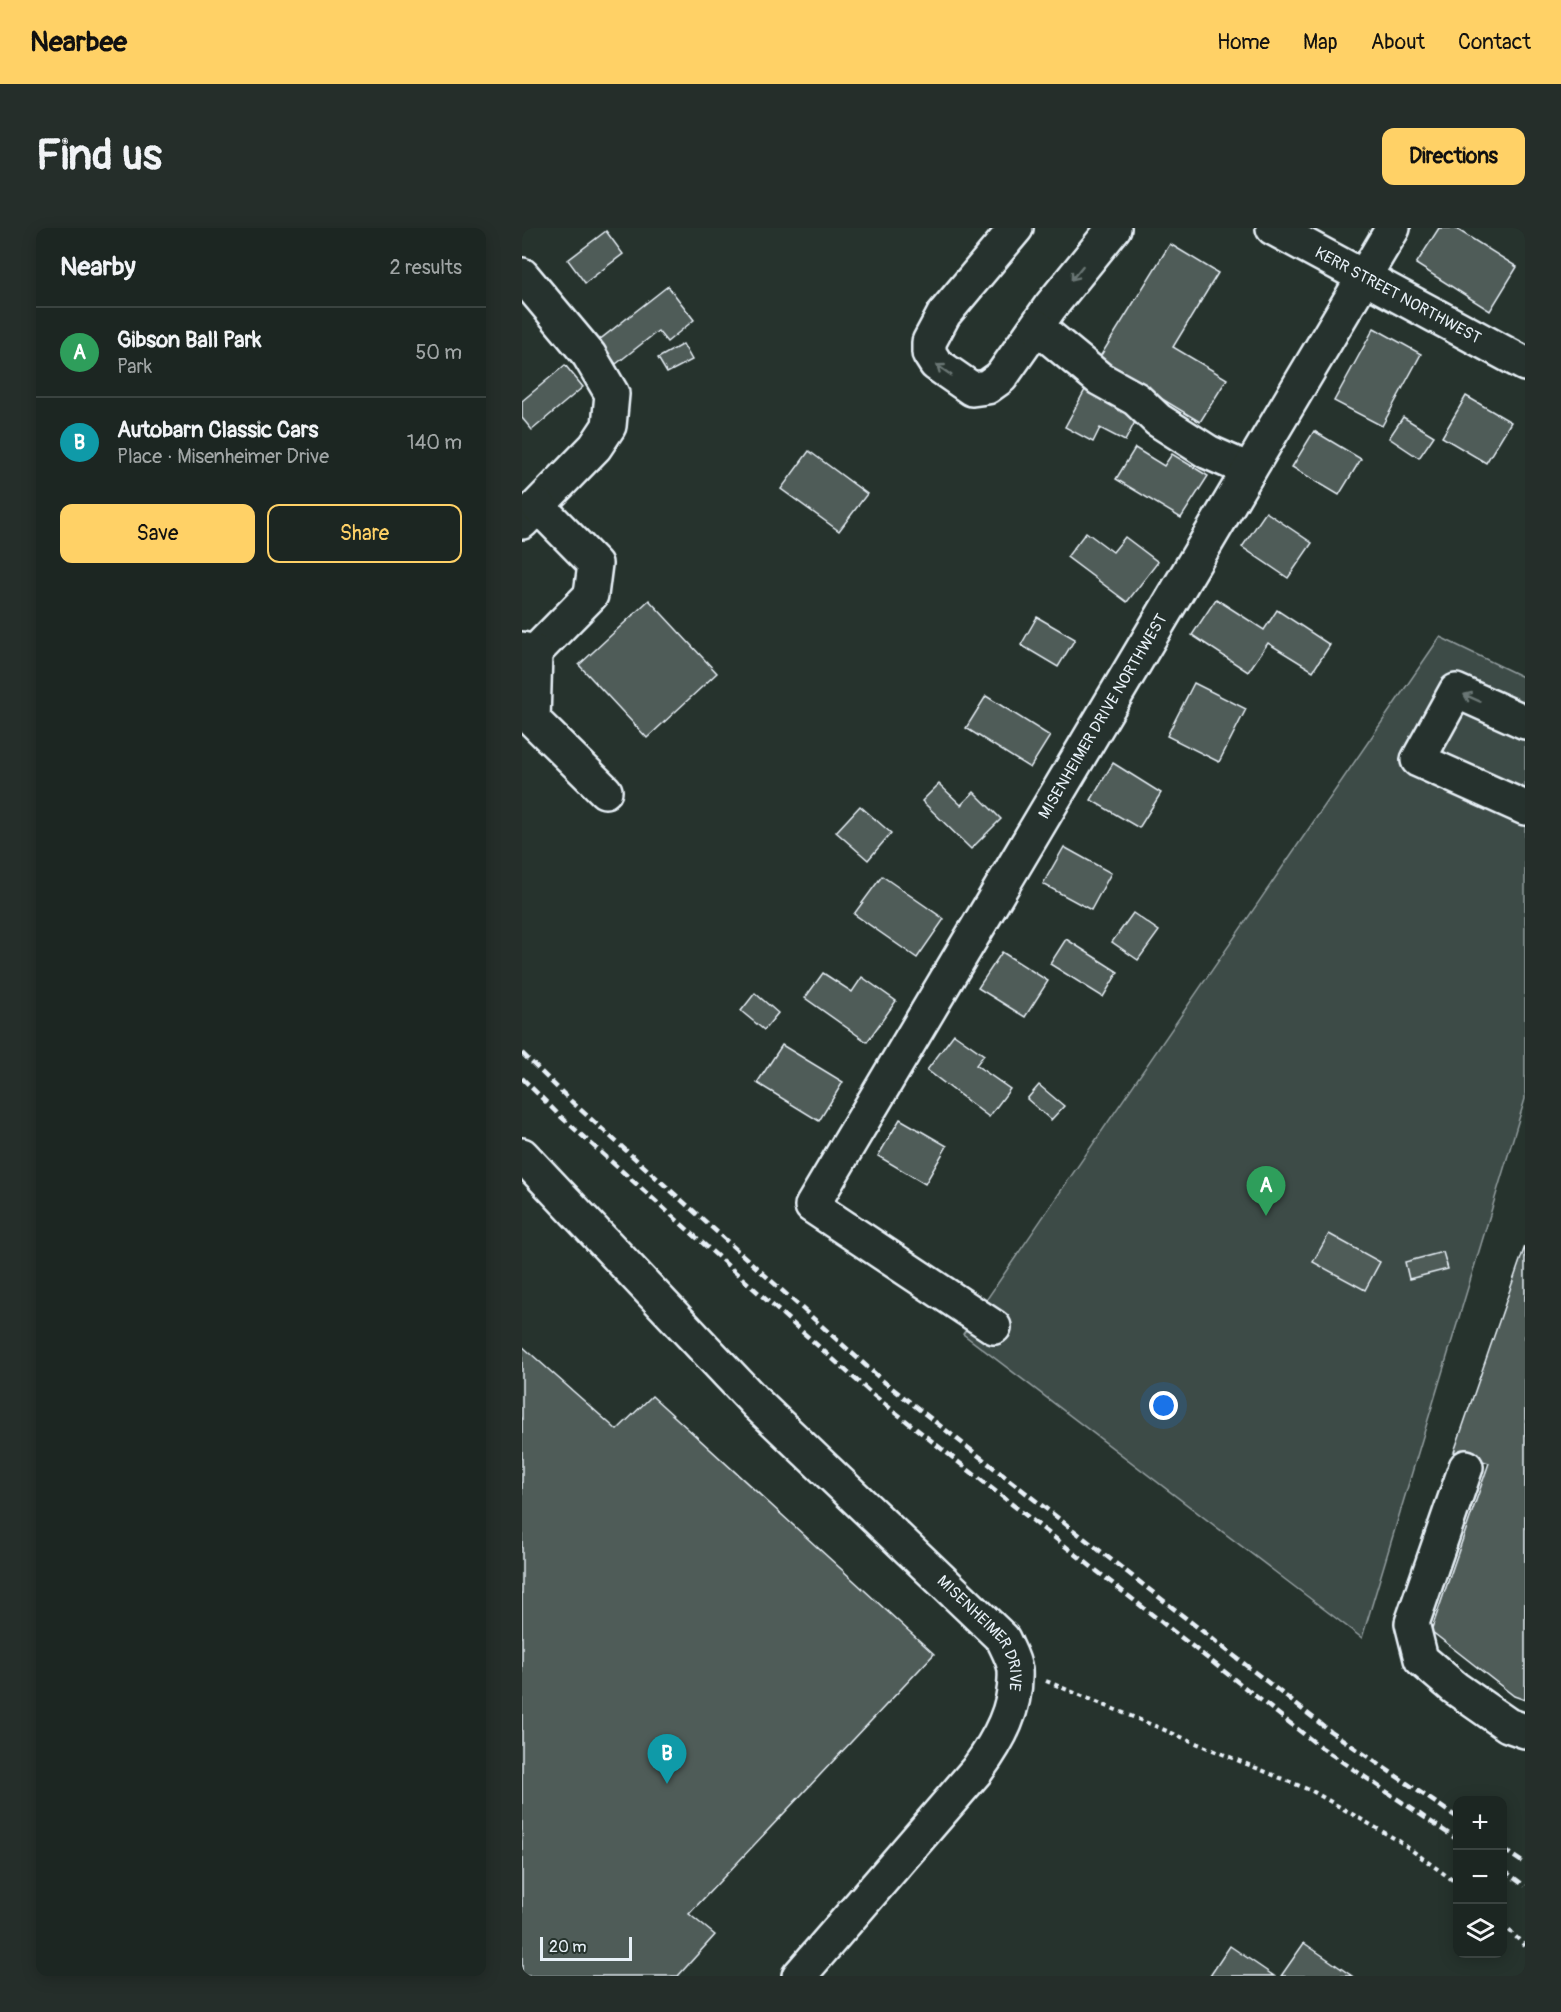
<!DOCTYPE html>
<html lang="en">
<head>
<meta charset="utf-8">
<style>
  body { margin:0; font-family:Pangolin,sans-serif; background:#252e2a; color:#f1f3f6 }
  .controls { position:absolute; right:18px; bottom:18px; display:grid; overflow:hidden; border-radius:12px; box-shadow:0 3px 15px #0003 }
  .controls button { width:54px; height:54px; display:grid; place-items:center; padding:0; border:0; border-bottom:2px solid #3a4340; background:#1c2622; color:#f1f3f6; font:30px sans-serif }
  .scale { position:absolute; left:18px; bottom:15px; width:92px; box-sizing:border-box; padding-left:6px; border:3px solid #e8f1f8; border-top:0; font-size:16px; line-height:21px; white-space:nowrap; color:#e8f1f8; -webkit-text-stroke:4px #26332d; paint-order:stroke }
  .you { position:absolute; left:642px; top:1178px; width:21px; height:21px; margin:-15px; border:4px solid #fff; border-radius:50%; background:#1a73e8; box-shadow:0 0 0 9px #1a73e833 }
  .badge { display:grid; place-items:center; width:39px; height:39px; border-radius:50%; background:#ffd166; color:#fff; font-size:20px; font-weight:700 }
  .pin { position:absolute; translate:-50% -50px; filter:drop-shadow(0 2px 3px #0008) }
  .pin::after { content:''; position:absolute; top:32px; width:21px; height:18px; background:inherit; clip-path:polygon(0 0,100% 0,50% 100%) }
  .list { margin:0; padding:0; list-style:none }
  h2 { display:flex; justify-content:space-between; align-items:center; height:78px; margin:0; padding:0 24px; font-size:26px }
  h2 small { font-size:20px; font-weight:400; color:#a0a5a5 }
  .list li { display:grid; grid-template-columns:39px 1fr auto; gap:18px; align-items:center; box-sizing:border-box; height:90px; padding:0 24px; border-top:2px solid #3a4340 }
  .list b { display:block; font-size:22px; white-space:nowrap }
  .list p { margin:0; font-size:20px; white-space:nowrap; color:#a0a5a5 }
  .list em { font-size:20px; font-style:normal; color:#a0a5a5 }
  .actions { display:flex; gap:12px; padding:18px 24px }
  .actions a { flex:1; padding:14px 0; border:2px solid #ffd166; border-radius:12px; text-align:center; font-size:21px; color:#ffd166 }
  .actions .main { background:#ffd166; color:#111 }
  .icon { flex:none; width:33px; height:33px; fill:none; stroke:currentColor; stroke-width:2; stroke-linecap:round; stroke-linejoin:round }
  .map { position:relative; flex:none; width:1003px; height:1748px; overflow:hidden; border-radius:12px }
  header { display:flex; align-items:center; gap:36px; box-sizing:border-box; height:84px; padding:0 30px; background:#ffd166; color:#111 }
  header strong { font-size:28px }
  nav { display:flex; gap:33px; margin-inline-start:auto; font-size:21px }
  .intro { display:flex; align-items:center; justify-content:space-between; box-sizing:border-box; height:144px; padding:0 36px }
  h1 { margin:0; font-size:42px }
  .button { padding:15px 27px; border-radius:12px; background:#ffd166; color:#111; font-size:21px; font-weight:700 }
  main { display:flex; gap:36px; padding:0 36px }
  aside { flex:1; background:#1c2622; border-radius:12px; box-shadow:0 3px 15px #0003 }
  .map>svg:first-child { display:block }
  .green { fill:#3e4b47; stroke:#939ea0; stroke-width:1.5 }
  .building { fill:#505c59; stroke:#e8f1f8; stroke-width:1.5 }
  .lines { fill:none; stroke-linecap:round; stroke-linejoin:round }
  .minor-casing { stroke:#e8f1f8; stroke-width:38 }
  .path { stroke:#e8f1f8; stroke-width:4; stroke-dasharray:4.5 4.5; stroke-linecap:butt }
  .minor { stroke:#26332d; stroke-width:33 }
  .rail { stroke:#e8f1f8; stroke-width:4.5; stroke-dasharray:9 4.5; stroke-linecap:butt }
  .oneway { stroke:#6a7674 }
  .labels { text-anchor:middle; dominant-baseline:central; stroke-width:4.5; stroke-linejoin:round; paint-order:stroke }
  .street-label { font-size:16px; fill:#e8f1f8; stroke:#26332d }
</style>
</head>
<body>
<header>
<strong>Nearbee</strong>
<nav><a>Home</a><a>Map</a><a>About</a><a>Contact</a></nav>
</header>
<div class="intro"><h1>Find us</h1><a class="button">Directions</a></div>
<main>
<aside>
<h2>Nearby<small>2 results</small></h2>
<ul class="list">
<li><span class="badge" style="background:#2e9e5b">A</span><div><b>Gibson Ball Park</b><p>Park</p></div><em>50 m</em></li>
<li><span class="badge" style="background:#0f9aa8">B</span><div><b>Autobarn Classic Cars</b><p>Place · Misenheimer Drive</p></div><em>140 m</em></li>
</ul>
<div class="actions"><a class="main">Save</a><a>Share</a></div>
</aside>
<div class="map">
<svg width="1003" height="1748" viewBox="0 0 1003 1748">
  <rect width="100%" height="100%" fill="#26332d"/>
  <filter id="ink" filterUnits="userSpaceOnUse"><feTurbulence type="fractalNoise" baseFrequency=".0167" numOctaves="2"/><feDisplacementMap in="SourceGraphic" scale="12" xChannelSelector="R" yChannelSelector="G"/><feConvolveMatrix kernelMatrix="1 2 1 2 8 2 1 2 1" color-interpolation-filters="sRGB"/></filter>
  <g filter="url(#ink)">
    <path class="green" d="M918,409L1003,450V871L840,1410L441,1106Z"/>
    <g class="building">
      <path d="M917,0H933L995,39L968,83L894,36Z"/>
      <path d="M84,3L101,26L63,55L46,32Z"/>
      <path d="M648,16L696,45L651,119L705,151L678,194L576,132Z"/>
      <path d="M146,58L172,92L145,114L136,103L94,136L76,113Z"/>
      <path d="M852,100L899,126L860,198L812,173Z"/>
      <path d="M161,116L170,132L145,145L136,130Z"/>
      <path d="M43,137L61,159L10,202L0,190V173Z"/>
      <path d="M564,160L616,188L603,213L578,200L571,214L543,199Z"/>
      <path d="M944,168L989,194L964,235L920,209Z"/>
      <path d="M881,189L912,208L897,230L867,210Z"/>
      <path d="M792,203L839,231L817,267L770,239Z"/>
      <path d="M613,220L642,238L650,226L686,248L659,290L594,251Z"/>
      <path d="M287,223L345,266L317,303L259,261Z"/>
      <path d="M744,284L790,315L766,350L720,319Z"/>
      <path d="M564,304L591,324L603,309L636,334L605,374L545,329Z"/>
      <path d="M694,371L742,402L755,382L808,417L791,443L746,415L726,444L670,407Z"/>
      <path d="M127,372L195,445L125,510L57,437Z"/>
      <path d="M515,389L553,411L536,439L499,417Z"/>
      <path d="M672,455L724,481L697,534L645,508Z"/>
      <path d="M464,468L528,508L508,540L444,500Z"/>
      <path d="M591,535L639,565L617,600L569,572Z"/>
      <path d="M417,556L439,577L452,564L479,591L449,621L400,573Z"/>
      <path d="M338,578L369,605L346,632L314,604Z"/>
      <path d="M542,619L589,645L569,682L521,656Z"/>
      <path d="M360,648L422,691L395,730L332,686Z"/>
      <path d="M611,685L637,703L616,732L590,714Z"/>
      <path d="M544,711L596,744L581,769L528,736Z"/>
      <path d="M480,724L526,753L503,789L456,760Z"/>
      <path d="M301,745L330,764L340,749L374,773L345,814L283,770Z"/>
      <path d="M233,765L256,785L242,802L219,783Z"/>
      <path d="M432,806L462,827L454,837L488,861L467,889L405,842Z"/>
      <path d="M260,817L321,854L297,893L235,855Z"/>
      <path d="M517,857L542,878L529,892L505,871Z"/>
      <path d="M378,891L425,918L403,956L356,928Z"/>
      <path d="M807,1006L858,1034L843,1062L791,1034Z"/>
      <path d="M1003,1018V1472L992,1468L909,1403L967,1235L932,1224Z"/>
      <path d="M921,1024L926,1041L887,1051L883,1034Z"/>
      <path d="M0,1118L95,1202L130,1168L412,1426L167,1686L193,1707L156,1748H0Z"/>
      <path d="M782,1715L830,1748H759Z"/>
      <path d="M708,1718L752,1748H688Z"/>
    </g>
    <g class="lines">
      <defs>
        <g id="minor">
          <path d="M494,0L422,86L407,114V125L414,136L450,161L465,159L479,149L528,79L592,0"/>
          <path id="s1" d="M751,0L1003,136"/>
          <path d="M0,47L67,127L90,166L87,198L73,219L0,294"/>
          <path d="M515,99L578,151L614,171L636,192L686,224L727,242"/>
          <path d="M0,421L13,424L69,367L73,336L16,278"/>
          <path d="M13,424L11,492L83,563"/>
          <path d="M1003,494L934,463L896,532L1003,580"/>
          <path id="s2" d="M0,927L234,1175L481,1411C485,1420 492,1432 493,1442C495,1480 477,1512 455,1542L277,1748"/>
          <path id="s3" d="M472,1099L290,978L871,0"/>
          <path d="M944,1239L890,1395L899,1431L933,1460L986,1497L1003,1503"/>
        </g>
      </defs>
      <use href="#minor" class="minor-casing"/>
      <g class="path">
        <path d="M524,1453L790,1563L877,1613L936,1656"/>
        <path d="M981,1696L1003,1718"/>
      </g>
      <use href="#minor" class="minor"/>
      <g class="rail">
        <path d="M0,825L50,874L361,1153L808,1503L936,1590"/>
        <path d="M0,850L37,887L350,1166L797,1518L936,1612"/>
        <path d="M981,1621L1003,1636"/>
        <path d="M981,1642L1003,1658"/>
      </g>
    </g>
    <defs><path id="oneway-shaft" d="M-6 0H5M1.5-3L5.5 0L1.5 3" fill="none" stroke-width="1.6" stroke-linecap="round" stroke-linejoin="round" transform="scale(1.5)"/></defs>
    <g class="oneway">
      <use href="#oneway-shaft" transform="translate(555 45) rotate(129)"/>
      <use href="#oneway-shaft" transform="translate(422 142) rotate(-145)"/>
      <use href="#oneway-shaft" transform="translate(950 470) rotate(-156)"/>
    </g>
  </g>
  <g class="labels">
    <g class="street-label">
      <text stroke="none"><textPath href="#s1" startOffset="142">KERR STREET NORTHWEST</textPath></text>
      <text stroke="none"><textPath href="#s3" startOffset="788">MISENHEIMER DRIVE NORTHWEST</textPath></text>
      <text stroke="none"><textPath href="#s2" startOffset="666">MISENHEIMER DRIVE</textPath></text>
    </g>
  </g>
</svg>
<div class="controls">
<button>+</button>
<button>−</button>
<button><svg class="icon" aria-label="layers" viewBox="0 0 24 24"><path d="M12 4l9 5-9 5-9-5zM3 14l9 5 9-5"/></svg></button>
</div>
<div class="scale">20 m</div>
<div class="you"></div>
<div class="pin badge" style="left:744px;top:988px;background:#2e9e5b">A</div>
<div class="pin badge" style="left:145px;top:1556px;background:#0f9aa8">B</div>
</div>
</main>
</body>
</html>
